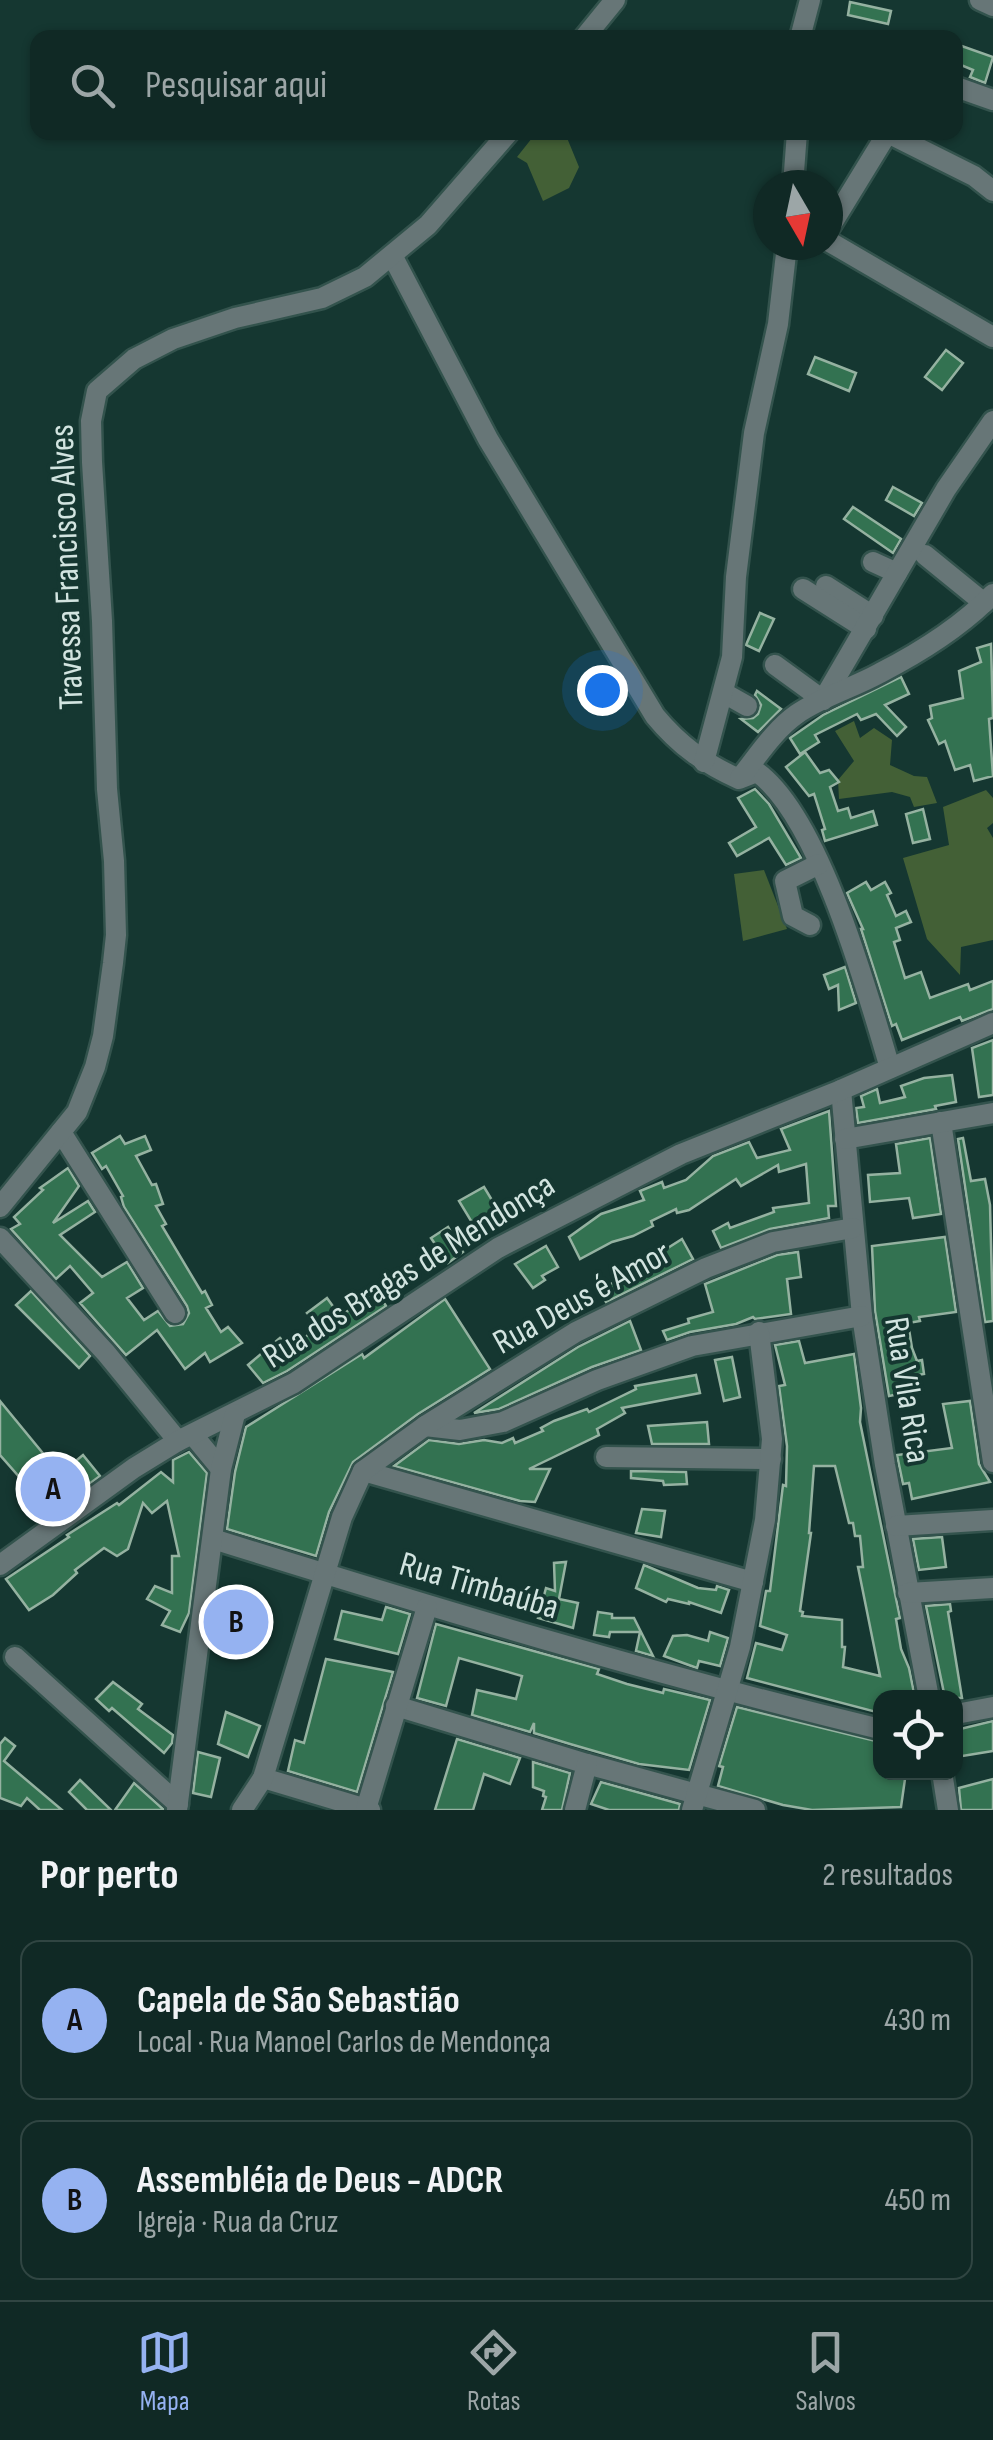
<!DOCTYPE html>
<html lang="pt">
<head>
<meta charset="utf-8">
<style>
  body { margin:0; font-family:"Sofia Sans Condensed",sans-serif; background:#1e3532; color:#f1f3f6 }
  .controls { position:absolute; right:30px; bottom:30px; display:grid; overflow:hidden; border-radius:20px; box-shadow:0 2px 8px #0004 }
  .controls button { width:90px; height:90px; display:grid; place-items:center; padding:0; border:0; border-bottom:2px solid #304542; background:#102925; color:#f1f3f6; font:50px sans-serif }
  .compass { position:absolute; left:753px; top:170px; width:90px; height:90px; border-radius:50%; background:#102925; box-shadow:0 2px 8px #0004; rotate:171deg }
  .you { position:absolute; left:602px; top:690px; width:35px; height:35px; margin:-25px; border:8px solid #fff; border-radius:50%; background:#1a73e8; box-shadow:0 0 0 15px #1a73e833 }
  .badge { display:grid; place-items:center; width:65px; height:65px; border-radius:50%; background:#95b2f1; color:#111; font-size:32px; font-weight:700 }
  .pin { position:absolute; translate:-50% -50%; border:5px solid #fff; box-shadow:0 2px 10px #0006 }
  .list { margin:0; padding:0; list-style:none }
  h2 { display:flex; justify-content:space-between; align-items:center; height:130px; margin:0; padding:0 40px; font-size:42px }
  h2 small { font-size:32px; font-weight:400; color:#9ca6a7 }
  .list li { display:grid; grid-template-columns:65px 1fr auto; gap:30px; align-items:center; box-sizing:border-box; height:160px; margin:0 20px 20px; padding:0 20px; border:2px solid #304542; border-radius:20px }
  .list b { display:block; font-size:38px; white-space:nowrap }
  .list p { margin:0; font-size:32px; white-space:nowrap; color:#9ca6a7 }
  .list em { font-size:32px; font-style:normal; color:#9ca6a7 }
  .icon { flex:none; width:55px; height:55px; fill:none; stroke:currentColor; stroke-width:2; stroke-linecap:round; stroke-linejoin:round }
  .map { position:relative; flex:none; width:993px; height:1810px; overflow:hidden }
  .search { position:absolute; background:#102925; box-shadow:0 2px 8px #0004; left:30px; right:30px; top:30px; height:110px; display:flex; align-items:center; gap:25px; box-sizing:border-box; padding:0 35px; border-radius:20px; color:#9ca6a7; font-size:38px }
  .sheet { height:490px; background:#102925 }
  nav { display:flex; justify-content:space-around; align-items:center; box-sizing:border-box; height:140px; border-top:2px solid #304542; background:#102925; font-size:28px; color:#9ca6a7 }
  nav a { display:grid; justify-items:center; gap:5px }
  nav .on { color:#95b2f1 }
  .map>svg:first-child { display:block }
  .green { fill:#436036 }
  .building { fill:#337251; stroke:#95b2a1; stroke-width:2.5; fill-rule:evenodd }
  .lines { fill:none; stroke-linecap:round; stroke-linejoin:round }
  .minor-casing { stroke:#33534d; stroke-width:25 }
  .minor { stroke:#677677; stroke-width:20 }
  .labels { text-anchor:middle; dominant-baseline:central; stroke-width:8; stroke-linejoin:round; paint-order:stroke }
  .street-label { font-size:35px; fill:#d2e4e0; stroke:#153731 }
</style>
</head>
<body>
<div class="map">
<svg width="993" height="1810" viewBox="0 0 993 1810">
  <rect width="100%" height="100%" fill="#153731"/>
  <g class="green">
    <path d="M536,133H565L579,167L569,188L543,201L527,163L517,157Z"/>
    <path d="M854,721L860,738L874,728L892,740L890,765L914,776L927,777L937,803L914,807L910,797L892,792L839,799L838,780L854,761L835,731Z"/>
    <path d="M986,790L993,798V823L987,828L993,838V940L961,947L960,975L927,939L903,858L949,845L943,807Z"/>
    <path d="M764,870L787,929L743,941L734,874Z"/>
  </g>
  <g class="building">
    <path d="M850,2L891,11L888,24L848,15Z"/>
    <path d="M956,44L993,57L985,83L970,77L973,70L956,63Z"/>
    <path d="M946,350L963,363L942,390L925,377Z"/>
    <path d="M815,357L856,373L849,391L808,374Z"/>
    <path d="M893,487L922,503L914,516L886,500Z"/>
    <path d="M853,507L901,539L893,553L844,519Z"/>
    <path d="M760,613L774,619L759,651L746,645Z"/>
    <path d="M991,644L993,718L989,719L993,776L974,781L970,765L955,770L945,741L939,744L928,720L932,718L930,706L963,698L959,671L981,662L977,648Z"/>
    <path d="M901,677L909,694L885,705L906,727L897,736L876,714L861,720L857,714L815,735L819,742L800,754L790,738L823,715Z"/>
    <path d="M757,691L781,709L758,732L741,719L753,718L758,714L761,705L755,695Z"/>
    <path d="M805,752L820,773L829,770L839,782L830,787L838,811L848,808L851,818L873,811L877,825L825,841L822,830L825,829L814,794L809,796L786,767Z"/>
    <path d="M755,789L769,804L801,858L786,865L769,838L737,856L729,843L756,827L738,798Z"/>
    <path d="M923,809L930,839L913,843L906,814Z"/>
    <path d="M866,882L871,890L885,882L891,893L887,895L896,916L906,911L911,922L896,928L900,940L894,942L905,978L921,972L930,998L968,984L970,990L993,981V1009L962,1021L960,1017L902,1040L896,1024L892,1026L861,929H863L847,893Z"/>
    <path d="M845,967L856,1003L839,1010L838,985L829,989L824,975Z"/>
    <path d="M993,1040V1095L979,1097L972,1048Z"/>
    <path d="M952,1075L956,1102L935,1106L936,1109L858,1123L856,1108L864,1107L861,1096L877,1089L880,1103L905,1097L901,1086L924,1078Z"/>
    <path d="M829,1111L836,1206H828L829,1218L770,1229L721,1248L713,1231L728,1223L730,1228L774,1212L773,1208L809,1203L806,1164L779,1172L778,1165L741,1186L736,1179L689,1210L677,1213L676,1209L651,1221L653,1226L633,1236L612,1242L580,1259L569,1237L601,1214L644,1200L640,1191L662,1182L664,1188L686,1180L713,1156L749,1142L757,1158L790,1150L781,1129Z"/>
    <path d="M120,1136L125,1144L145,1136L151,1150L136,1156L152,1185L156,1184L163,1204L156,1206L166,1224L162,1226L202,1293L205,1291L212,1305L206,1308L221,1332L228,1327L242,1343L210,1362L205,1353L185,1369L157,1330L126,1355L80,1303L93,1293L70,1266L56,1279L11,1229L20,1224L14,1217L43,1190L40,1188L68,1168L79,1186L53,1223L88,1201L95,1212L60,1235L102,1277L127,1262L143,1288L127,1298L144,1320L158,1311L170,1326L183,1324L189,1313L187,1306L124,1207L121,1197L123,1196L106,1166L102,1169L92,1153Z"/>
    <path d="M930,1138L941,1214L913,1218L909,1198L870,1202L868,1175L900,1173L896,1144Z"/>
    <path d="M963,1138L971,1181L985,1179L990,1205L993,1321L985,1322L958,1139Z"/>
    <path d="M484,1187L504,1220L479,1234L459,1201Z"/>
    <path d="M448,1227L463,1252L448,1263L431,1238Z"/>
    <path d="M945,1237L956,1312L919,1317L920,1321L908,1323L912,1348L917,1361L922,1360L924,1374L911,1376L914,1391L889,1396L875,1311L872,1246Z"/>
    <path d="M682,1239L693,1259L606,1302L600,1291Z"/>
    <path d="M546,1246L558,1267L542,1276L545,1280L533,1288L515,1264Z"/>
    <path d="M798,1252L801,1277L787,1279L791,1314L755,1319L753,1317L736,1324L690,1332L667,1340L663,1331L689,1323L688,1319L713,1312L705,1284L777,1255Z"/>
    <path d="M31,1291L90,1356L79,1368L16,1305Z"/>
    <path d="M377,1292L386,1306L287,1371L263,1383L248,1365L280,1338L290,1348L319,1327L307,1313L327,1298L340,1316Z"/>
    <path d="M445,1299L490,1369L418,1414L353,1462L329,1512L316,1556L227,1529L235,1472L246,1427L362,1354L364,1358Z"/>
    <path d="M630,1321L641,1350L592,1367L499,1409L474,1413L578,1347Z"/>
    <path d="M799,1341L805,1363L854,1354L861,1408L860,1422L900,1618L896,1619L901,1649L909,1668L915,1698H880V1713L747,1678L756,1643L782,1650L787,1635L760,1626L766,1591H770L783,1485L786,1486L787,1446L779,1386L785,1385L775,1345ZM814,1466H835L849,1523H853L855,1536H860L863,1567H858L880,1676L843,1667L845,1647H842V1620L802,1616L803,1612L800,1611L811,1533H809Z"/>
    <path d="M732,1357L740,1397L724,1401L715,1360Z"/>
    <path d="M696,1375L700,1393L622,1408L625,1413L597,1429L599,1435L529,1469H550L535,1502L520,1501L394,1466L429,1440L459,1444L484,1440L502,1443L513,1438L515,1443L543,1431L541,1428L554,1421L587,1409L589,1412L636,1389L635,1386Z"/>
    <path d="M0,1401L60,1474L83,1455L100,1476L53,1510L26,1477L22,1480L0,1455Z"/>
    <path d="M970,1401L979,1464L990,1482L912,1499L909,1483L903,1484L897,1455L952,1448L943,1404Z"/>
    <path d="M707,1422L709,1444H652L648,1426Z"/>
    <path d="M189,1452L207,1473L189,1613L180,1632L162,1625L170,1611L147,1599L155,1586L172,1593V1556H179L167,1501L152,1513L143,1503L128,1549L117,1556L104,1548L75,1570L77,1573L53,1595L29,1610L6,1579L69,1537L67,1535L117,1503L119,1505L161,1472L173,1482V1460Z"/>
    <path d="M631,1471L686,1472L687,1484L664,1485L663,1481L631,1478Z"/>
    <path d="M642,1509L665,1511L661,1537L636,1533Z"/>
    <path d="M942,1537L946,1567L919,1570L913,1539Z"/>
    <path d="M566,1562L559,1599L578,1603L573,1628L538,1618L546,1588L555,1591L554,1563Z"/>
    <path d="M644,1565L698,1588L716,1590L717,1586L729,1590L721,1613L689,1602V1604L668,1599L666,1602L636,1588Z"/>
    <path d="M950,1604L951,1611L948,1612L962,1698H945L926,1606Z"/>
    <path d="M386,1607L410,1614L398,1654L335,1639L342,1611L382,1620Z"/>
    <path d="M216,1612L262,1618L258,1638L215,1626Z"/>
    <path d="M598,1612L612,1614V1618H634L653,1656L636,1651L640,1632H610L609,1637L594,1635Z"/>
    <path d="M436,1624L599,1669L597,1674L627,1684L663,1693L664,1689L710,1700L689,1770L639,1764L570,1744L534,1733V1723L530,1732L472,1715L477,1690L516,1699L522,1676L459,1658L446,1706L417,1698Z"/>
    <path d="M710,1632L728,1638L720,1666L699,1661L697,1668L664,1656L673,1636L687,1635L708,1641Z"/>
    <path d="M326,1659L393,1672L357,1792L288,1771L295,1740L304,1743Z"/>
    <path d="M113,1682L142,1704L138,1709L173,1735L172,1743L164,1753L112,1708L109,1711L96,1699Z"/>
    <path d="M737,1707L880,1742V1772H906L901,1807L812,1810L783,1805L718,1786L723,1767L719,1766Z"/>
    <path d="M226,1712L260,1726L248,1757L218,1744Z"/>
    <path d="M993,1721V1751L956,1757V1730Z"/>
    <path d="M5,1738L15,1746L4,1761L62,1810H40L27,1798L21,1806L0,1798V1744Z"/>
    <path d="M457,1739L520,1758L510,1784L484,1774L473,1810H435Z"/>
    <path d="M198,1752L220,1758L211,1797L193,1793Z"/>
    <path d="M533,1762L570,1773L562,1810H542L546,1797L543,1796L544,1791L533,1787Z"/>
    <path d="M993,1779V1810H961L959,1788Z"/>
    <path d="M80,1780L111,1810H87L69,1792Z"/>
    <path d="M601,1782L680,1804L679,1810H609L591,1804Z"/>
    <path d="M134,1783L163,1809V1810H115Z"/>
  </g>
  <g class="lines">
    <defs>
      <g id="minor">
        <path d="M980,0L993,6"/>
        <path d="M584,38L615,0"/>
        <path d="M800,38L810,0"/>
        <path d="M956,87L993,100"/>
        <path d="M888,133L974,176L993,191"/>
        <path d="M793,185L797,132"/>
        <path d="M828,230L888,132"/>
        <path d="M828,241L993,337"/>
        <path d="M393,257L488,439L655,716C679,745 705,764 739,779L757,772C820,818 867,991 890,1068"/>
        <path d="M925,555L984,603"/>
        <path d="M873,562L897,573"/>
        <path d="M826,586L873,616"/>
        <path d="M803,589L866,629"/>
        <path d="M775,665L823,700"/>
        <path d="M724,693L747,706"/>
        <path d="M823,700L946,489L993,421"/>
        <path d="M704,762L732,657L736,577L754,433L778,324L787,245"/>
        <path d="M740,778C757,757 774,730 797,714C821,697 853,688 880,673C921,652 961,627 993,594"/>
        <path d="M810,925L793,916L785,881L819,864"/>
        <path d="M841,1090L862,1316L885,1465L929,1698"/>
        <path d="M941,1122L993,1462"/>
        <path d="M61,1132L175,1313"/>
        <path d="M845,1139L993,1113"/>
        <path d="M0,1207L77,1112L95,1067L103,1036L113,963L116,935L114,861L107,789L102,621L92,462L91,421L97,391L134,359L173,339L235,318L322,298L365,277L428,225L509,132"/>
        <path d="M0,1238L106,1353L178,1441"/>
        <path d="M425,1426L460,1430L503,1422L597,1380L692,1346L862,1316"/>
        <path d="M193,1435L221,1469"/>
        <path d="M606,1457L771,1459"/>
        <path d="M363,1471L753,1582"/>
        <path d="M896,1526L993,1520"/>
        <path d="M213,1539C434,1608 655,1675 880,1729"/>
        <path d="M0,1565L134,1468L178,1441L294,1383L498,1248L681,1154L841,1090L993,1023"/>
        <path d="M908,1593L993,1588"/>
        <path d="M15,1657L178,1804"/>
        <path d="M396,1706L587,1764L755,1810"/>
        <path d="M956,1714L993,1707"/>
        <path d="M942,1772L948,1810"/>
        <path d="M263,1778L370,1810"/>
        <path d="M366,1809L427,1607"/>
        <path d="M177,1810L221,1469L235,1414"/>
        <path d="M242,1810L263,1778L342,1517L363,1471L425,1426L576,1332L706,1268L773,1242L853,1228"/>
        <path d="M575,1810L587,1764"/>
        <path d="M692,1810L740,1647L765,1520L772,1439L759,1332"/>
      </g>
    </defs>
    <use href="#minor" class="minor-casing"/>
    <use href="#minor" class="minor"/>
  </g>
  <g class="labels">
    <g class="street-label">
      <text transform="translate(67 567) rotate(-92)">Travessa Francisco Alves</text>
      <text transform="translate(409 1271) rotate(-32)">Rua dos Bragas de Mendonça</text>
      <text transform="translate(582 1298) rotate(-29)">Rua Deus é Amor</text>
      <text transform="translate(907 1390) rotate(81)">Rua Vila Rica</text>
      <text transform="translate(479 1586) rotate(16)">Rua Timbaúba</text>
    </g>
  </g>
</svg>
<div class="controls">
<button><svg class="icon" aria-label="locate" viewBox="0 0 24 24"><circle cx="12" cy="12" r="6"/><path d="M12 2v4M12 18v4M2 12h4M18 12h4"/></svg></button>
</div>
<svg class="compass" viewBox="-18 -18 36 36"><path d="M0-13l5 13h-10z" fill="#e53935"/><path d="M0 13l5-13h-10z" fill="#9ca6a7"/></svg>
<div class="you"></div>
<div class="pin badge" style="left:53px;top:1489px">A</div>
<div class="pin badge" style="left:236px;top:1622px">B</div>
<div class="search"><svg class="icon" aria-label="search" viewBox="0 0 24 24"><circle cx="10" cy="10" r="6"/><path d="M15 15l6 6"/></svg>Pesquisar aqui</div>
</div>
<section class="sheet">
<h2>Por perto<small>2 resultados</small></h2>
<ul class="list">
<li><span class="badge">A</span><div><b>Capela de São Sebastião</b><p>Local · Rua Manoel Carlos de Mendonça</p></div><em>430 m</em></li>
<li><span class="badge">B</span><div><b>Assembléia de Deus - ADCR</b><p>Igreja · Rua da Cruz</p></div><em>450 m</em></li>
</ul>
</section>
<nav>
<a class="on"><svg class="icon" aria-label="map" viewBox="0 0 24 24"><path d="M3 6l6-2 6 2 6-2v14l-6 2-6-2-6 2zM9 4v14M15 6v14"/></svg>Mapa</a>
<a><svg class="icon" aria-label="directions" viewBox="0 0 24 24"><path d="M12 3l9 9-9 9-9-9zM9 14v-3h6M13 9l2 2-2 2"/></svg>Rotas</a>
<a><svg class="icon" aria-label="saved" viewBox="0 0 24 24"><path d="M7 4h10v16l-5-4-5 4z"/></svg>Salvos</a>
</nav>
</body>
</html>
